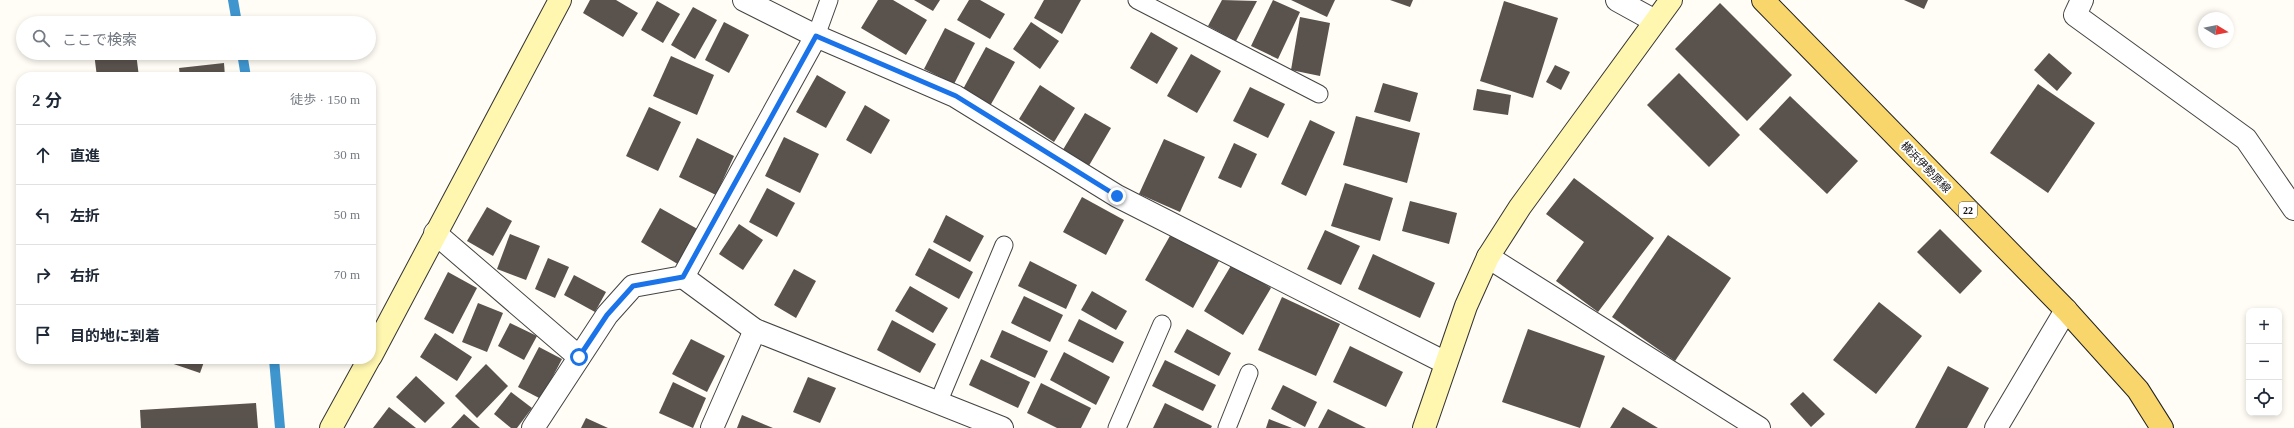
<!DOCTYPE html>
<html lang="ja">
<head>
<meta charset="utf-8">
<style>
  body { margin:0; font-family:"Times New Roman","Noto Sans JP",serif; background:#f2f2f3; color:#1f2937 }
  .controls { position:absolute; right:12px; bottom:12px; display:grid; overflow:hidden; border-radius:8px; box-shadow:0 2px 6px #0003 }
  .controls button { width:36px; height:36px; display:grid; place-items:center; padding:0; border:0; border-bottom:1px solid #e0e1e3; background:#fff; color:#1f2937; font:20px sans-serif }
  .compass { position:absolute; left:2198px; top:12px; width:36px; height:36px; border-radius:50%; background:#fff; box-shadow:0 2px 6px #0003; rotate:100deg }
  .stop { position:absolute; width:12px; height:12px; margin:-9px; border:3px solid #1a73e8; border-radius:50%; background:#fff }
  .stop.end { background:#1a73e8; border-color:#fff; box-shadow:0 1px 4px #0008 }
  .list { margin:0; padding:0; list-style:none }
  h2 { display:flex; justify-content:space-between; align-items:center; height:52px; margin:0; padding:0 16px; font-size:17px }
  h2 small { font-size:13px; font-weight:400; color:#747a83 }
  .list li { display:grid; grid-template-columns:26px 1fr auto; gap:12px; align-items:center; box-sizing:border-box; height:60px; padding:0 16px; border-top:1px solid #e0e1e3 }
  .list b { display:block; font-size:15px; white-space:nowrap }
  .list em { font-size:13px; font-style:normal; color:#747a83 }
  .icon { flex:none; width:22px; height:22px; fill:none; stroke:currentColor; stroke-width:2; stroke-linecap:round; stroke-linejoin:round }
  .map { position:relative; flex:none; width:2294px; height:428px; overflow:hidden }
  .search { position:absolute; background:#fff; box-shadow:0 2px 6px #0003; left:16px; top:16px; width:360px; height:44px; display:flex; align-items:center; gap:10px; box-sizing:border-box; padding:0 14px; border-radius:22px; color:#747a83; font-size:15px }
  .panel { position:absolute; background:#fff; box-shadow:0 2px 6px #0003; left:16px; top:72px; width:360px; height:292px; border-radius:16px }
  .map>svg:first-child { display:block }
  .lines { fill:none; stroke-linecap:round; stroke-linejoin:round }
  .stream { stroke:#3f96cf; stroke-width:10 }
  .building { fill:#5a524d }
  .lane-casing { stroke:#444; stroke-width:19 }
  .street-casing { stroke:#444; stroke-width:24 }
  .secondary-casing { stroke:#333; stroke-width:24 }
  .primary-casing { stroke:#222; stroke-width:24 }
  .lane { stroke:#fff; stroke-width:17 }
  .street { stroke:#fff; stroke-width:22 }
  .secondary { stroke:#fff6b0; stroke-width:22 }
  .primary { stroke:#f9d66b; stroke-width:22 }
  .route { stroke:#1a73e8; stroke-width:5 }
  .labels { text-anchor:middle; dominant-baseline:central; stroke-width:4; stroke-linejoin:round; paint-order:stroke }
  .shield { fill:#fff; stroke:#585858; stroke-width:1 }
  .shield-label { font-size:10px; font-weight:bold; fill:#111 }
  .street-label { font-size:11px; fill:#111; stroke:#fff }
</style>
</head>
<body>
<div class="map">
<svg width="2294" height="428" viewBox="0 0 2294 428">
  <rect width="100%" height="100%" fill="#fffdf5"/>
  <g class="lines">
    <g class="stream">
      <path d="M233,0L237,23"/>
      <path d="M242,53L246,77"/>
      <path d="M274,359L280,428"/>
    </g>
  </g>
  <g class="building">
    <path d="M590,0H616L638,13L623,37L583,13Z"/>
    <path d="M878,0H893L927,20L906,55L861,28Z"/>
    <path d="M914,0H940L933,11Z"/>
    <path d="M969,0H980L1005,14L990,39L957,20Z"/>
    <path d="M1044,0H1081L1062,34L1034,18Z"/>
    <path d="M1222,0L1257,1L1236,41L1208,26Z"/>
    <path d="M1273,0L1300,12L1278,59L1251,46Z"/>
    <path d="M1291,0H1335L1327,17Z"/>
    <path d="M1390,0H1413L1410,7Z"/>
    <path d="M1904,0H1928L1924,9Z"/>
    <path d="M657,1L680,14L663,43L641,30Z"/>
    <path d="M1504,1L1558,18L1533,98L1480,81Z"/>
    <path d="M1720,3L1792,75L1747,121L1675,49Z"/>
    <path d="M693,7L717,20L695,59L671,45Z"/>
    <path d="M1300,17L1330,23L1320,76L1291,70Z"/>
    <path d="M724,22L749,35L729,73L705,60Z"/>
    <path d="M1031,22L1059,41L1040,69L1013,49Z"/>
    <path d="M945,28L975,43L954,84L924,69Z"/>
    <path d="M1151,32L1178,48L1157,84L1130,68Z"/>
    <path d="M986,47L1015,62L990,106L962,91Z"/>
    <path d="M94,53H136L139,77H97Z"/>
    <path d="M2049,53L2072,73L2057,91L2034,70Z"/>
    <path d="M1191,54L1221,71L1197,113L1167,96Z"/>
    <path d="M671,56L714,75L697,115L653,96Z"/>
    <path d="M224,63L225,77H180L179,68Z"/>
    <path d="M1555,65L1570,72L1561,90L1546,82Z"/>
    <path d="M1679,73L1740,135L1709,167L1647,105Z"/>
    <path d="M817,75L846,92L826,128L796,112Z"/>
    <path d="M1383,83L1418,93L1410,122L1374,112Z"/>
    <path d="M2038,84L2095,123L2048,193L1990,153Z"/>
    <path d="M1040,85L1075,108L1054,142L1019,119Z"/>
    <path d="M1250,87L1285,104L1268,138L1233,121Z"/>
    <path d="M1477,89L1511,95L1508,115L1473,110Z"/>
    <path d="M1790,96L1858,161L1827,194L1759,129Z"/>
    <path d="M865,105L890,120L871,154L846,140Z"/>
    <path d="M649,107L681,122L658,171L626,156Z"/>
    <path d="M1085,113L1111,128L1087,169L1061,153Z"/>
    <path d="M1356,116L1420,133L1407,183L1343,165Z"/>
    <path d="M1310,120L1335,132L1306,196L1281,184Z"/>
    <path d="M784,137L819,154L800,193L765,176Z"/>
    <path d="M697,138L734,156L716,195L679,177Z"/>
    <path d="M1164,139L1205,157L1180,212L1139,194Z"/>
    <path d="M1234,143L1257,154L1241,188L1218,178Z"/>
    <path d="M1574,178L1654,238L1598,312L1556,281L1584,242L1546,214Z"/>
    <path d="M1345,183L1393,198L1380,241L1331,226Z"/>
    <path d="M767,188L795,203L777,237L749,222Z"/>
    <path d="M1082,197L1124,220L1106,255L1063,232Z"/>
    <path d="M1410,201L1457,213L1449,244L1402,231Z"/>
    <path d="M487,207L512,221L493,256L467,241Z"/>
    <path d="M660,208L701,231L681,266L641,242Z"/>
    <path d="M946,215L984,236L970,262L933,242Z"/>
    <path d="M739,224L763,240L743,270L719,254Z"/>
    <path d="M1940,229L1982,271L1960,294L1917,252Z"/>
    <path d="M1325,230L1360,246L1341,285L1307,269Z"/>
    <path d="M510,234L540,246L526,280L497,269Z"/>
    <path d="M1171,234L1219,261L1193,308L1145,280Z"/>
    <path d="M1668,235L1731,278L1675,361L1612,317Z"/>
    <path d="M929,248L973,272L959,299L915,275Z"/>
    <path d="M1373,254L1435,283L1420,318L1358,289Z"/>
    <path d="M548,258L569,267L555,298L535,289Z"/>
    <path d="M1030,261L1077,285L1066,309L1018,286Z"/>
    <path d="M1232,264L1271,288L1243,335L1204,311Z"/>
    <path d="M794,269L816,281L796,318L774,305Z"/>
    <path d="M448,272L477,288L453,334L424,319Z"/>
    <path d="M574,275L606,292L595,312L564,295Z"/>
    <path d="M910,286L948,308L933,333L895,311Z"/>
    <path d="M1092,291L1127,311L1116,330L1081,310Z"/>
    <path d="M1024,296L1063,315L1050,342L1011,323Z"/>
    <path d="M1282,297L1340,324L1316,376L1258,350Z"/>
    <path d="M1879,302L1922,336L1876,394L1833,360Z"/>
    <path d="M478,303L503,313L487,352L462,342Z"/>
    <path d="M1079,319L1124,342L1113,363L1068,341Z"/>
    <path d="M892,320L936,344L920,373L877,350Z"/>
    <path d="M510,323L537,336L524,360L498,346Z"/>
    <path d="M1187,329L1231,353L1219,376L1174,352Z"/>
    <path d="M1528,329L1605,356L1580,428L1502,402Z"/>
    <path d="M1002,330L1048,351L1035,378L990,357Z"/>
    <path d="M435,333L472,357L457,381L420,357Z"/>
    <path d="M691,339L725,356L707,392L672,374Z"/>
    <path d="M1350,346L1403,372L1386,407L1333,382Z"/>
    <path d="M539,347L562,359L541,399L518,387Z"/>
    <path d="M1064,352L1110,377L1096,405L1050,380Z"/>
    <path d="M159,359H205L200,373Z"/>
    <path d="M981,359L1030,382L1018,408L969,385Z"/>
    <path d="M1165,360L1216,385L1203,411L1152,386Z"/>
    <path d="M486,364L508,386L477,418L455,396Z"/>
    <path d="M1948,366L1989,388L1967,428H1915Z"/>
    <path d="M416,376L445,403L425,423L396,397Z"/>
    <path d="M808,377L836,388L820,423L793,412Z"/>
    <path d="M673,382L706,398L693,428L659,413Z"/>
    <path d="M1041,383L1091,408L1081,428H1057L1027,413Z"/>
    <path d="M1283,385L1317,402L1305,427L1271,409Z"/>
    <path d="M511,392L532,408L517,428H511L494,414Z"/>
    <path d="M1803,392L1825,414L1811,427L1790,404Z"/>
    <path d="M256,403L258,428H141L140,410Z"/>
    <path d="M1165,403L1212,426L1211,428H1153Z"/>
    <path d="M389,407L416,428H373Z"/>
    <path d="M1623,407L1658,428H1610Z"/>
    <path d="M1328,409L1366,428H1318Z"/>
    <path d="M464,414L480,428H451Z"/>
    <path d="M742,415L773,428H737Z"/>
    <path d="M586,418L608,428H581Z"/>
    <path d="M1269,419L1292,428H1266Z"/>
  </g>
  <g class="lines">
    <defs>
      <g id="lane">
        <path d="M1137,0L1319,94"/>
        <path d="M816,36L829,0"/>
        <path d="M938,403L1004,245"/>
        <path d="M1117,428L1162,324"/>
        <path d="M1227,428L1249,373"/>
      </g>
      <g id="street">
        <path d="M744,0L816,36L955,96L1117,196L1446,363"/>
        <path d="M1617,0L1655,21"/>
        <path d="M2082,0L2075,15L2246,139L2294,209"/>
        <path d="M435,233L579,357"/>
        <path d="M1488,257L1759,428"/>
        <path d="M683,277L755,330L1002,428"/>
        <path d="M533,428L607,315L633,286L683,277L816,36"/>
        <path d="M712,428L755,330"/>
        <path d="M1996,428L2066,310"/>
      </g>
      <g id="secondary">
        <path d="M371,356L560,0"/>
        <path d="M331,428L369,359"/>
        <path d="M1424,428L1466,306L1488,257L1520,207L1671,0"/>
      </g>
      <path id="primary" d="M1763,0L2066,310L2138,390L2162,428"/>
    </defs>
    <use href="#lane" class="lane-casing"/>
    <use href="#street" class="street-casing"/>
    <use href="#secondary" class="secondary-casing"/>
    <use href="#primary" class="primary-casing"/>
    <use href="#lane" class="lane"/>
    <use href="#street" class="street"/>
    <use href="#secondary" class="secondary"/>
    <use href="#primary" class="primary"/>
  </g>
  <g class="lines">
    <path class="route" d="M579,357L607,315L633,286L683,277L816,36L956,96L1117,196"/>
  </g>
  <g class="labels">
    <rect class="shield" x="1959" y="202" width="18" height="16" rx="3"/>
    <g class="shield-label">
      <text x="1968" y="210">22</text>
    </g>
    <g class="street-label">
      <text transform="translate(1926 167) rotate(46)">横浜伊勢原線</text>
    </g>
  </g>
</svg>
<div class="controls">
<button>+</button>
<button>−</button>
<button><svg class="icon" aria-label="locate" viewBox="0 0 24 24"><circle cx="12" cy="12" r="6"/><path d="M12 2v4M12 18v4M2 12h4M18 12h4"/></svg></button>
</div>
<svg class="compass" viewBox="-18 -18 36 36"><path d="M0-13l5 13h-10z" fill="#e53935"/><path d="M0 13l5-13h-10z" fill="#747a83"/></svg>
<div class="stop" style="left:579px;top:357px"></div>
<div class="stop end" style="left:1117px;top:196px"></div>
<div class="search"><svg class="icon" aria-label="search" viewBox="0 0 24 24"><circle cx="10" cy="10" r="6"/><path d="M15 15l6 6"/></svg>ここで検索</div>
<section class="panel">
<h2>2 分<small>徒歩 · 150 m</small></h2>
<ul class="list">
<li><svg class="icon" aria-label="ahead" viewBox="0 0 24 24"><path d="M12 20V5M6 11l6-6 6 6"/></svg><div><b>直進</b></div><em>30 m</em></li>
<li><svg class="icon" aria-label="left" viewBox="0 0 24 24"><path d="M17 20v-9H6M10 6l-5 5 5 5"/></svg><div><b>左折</b></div><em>50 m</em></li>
<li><svg class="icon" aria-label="right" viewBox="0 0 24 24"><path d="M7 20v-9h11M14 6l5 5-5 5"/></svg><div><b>右折</b></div><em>70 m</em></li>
<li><svg class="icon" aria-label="arrive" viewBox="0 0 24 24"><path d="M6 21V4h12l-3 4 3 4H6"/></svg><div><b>目的地に到着</b></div></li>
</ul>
</section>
</div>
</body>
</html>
